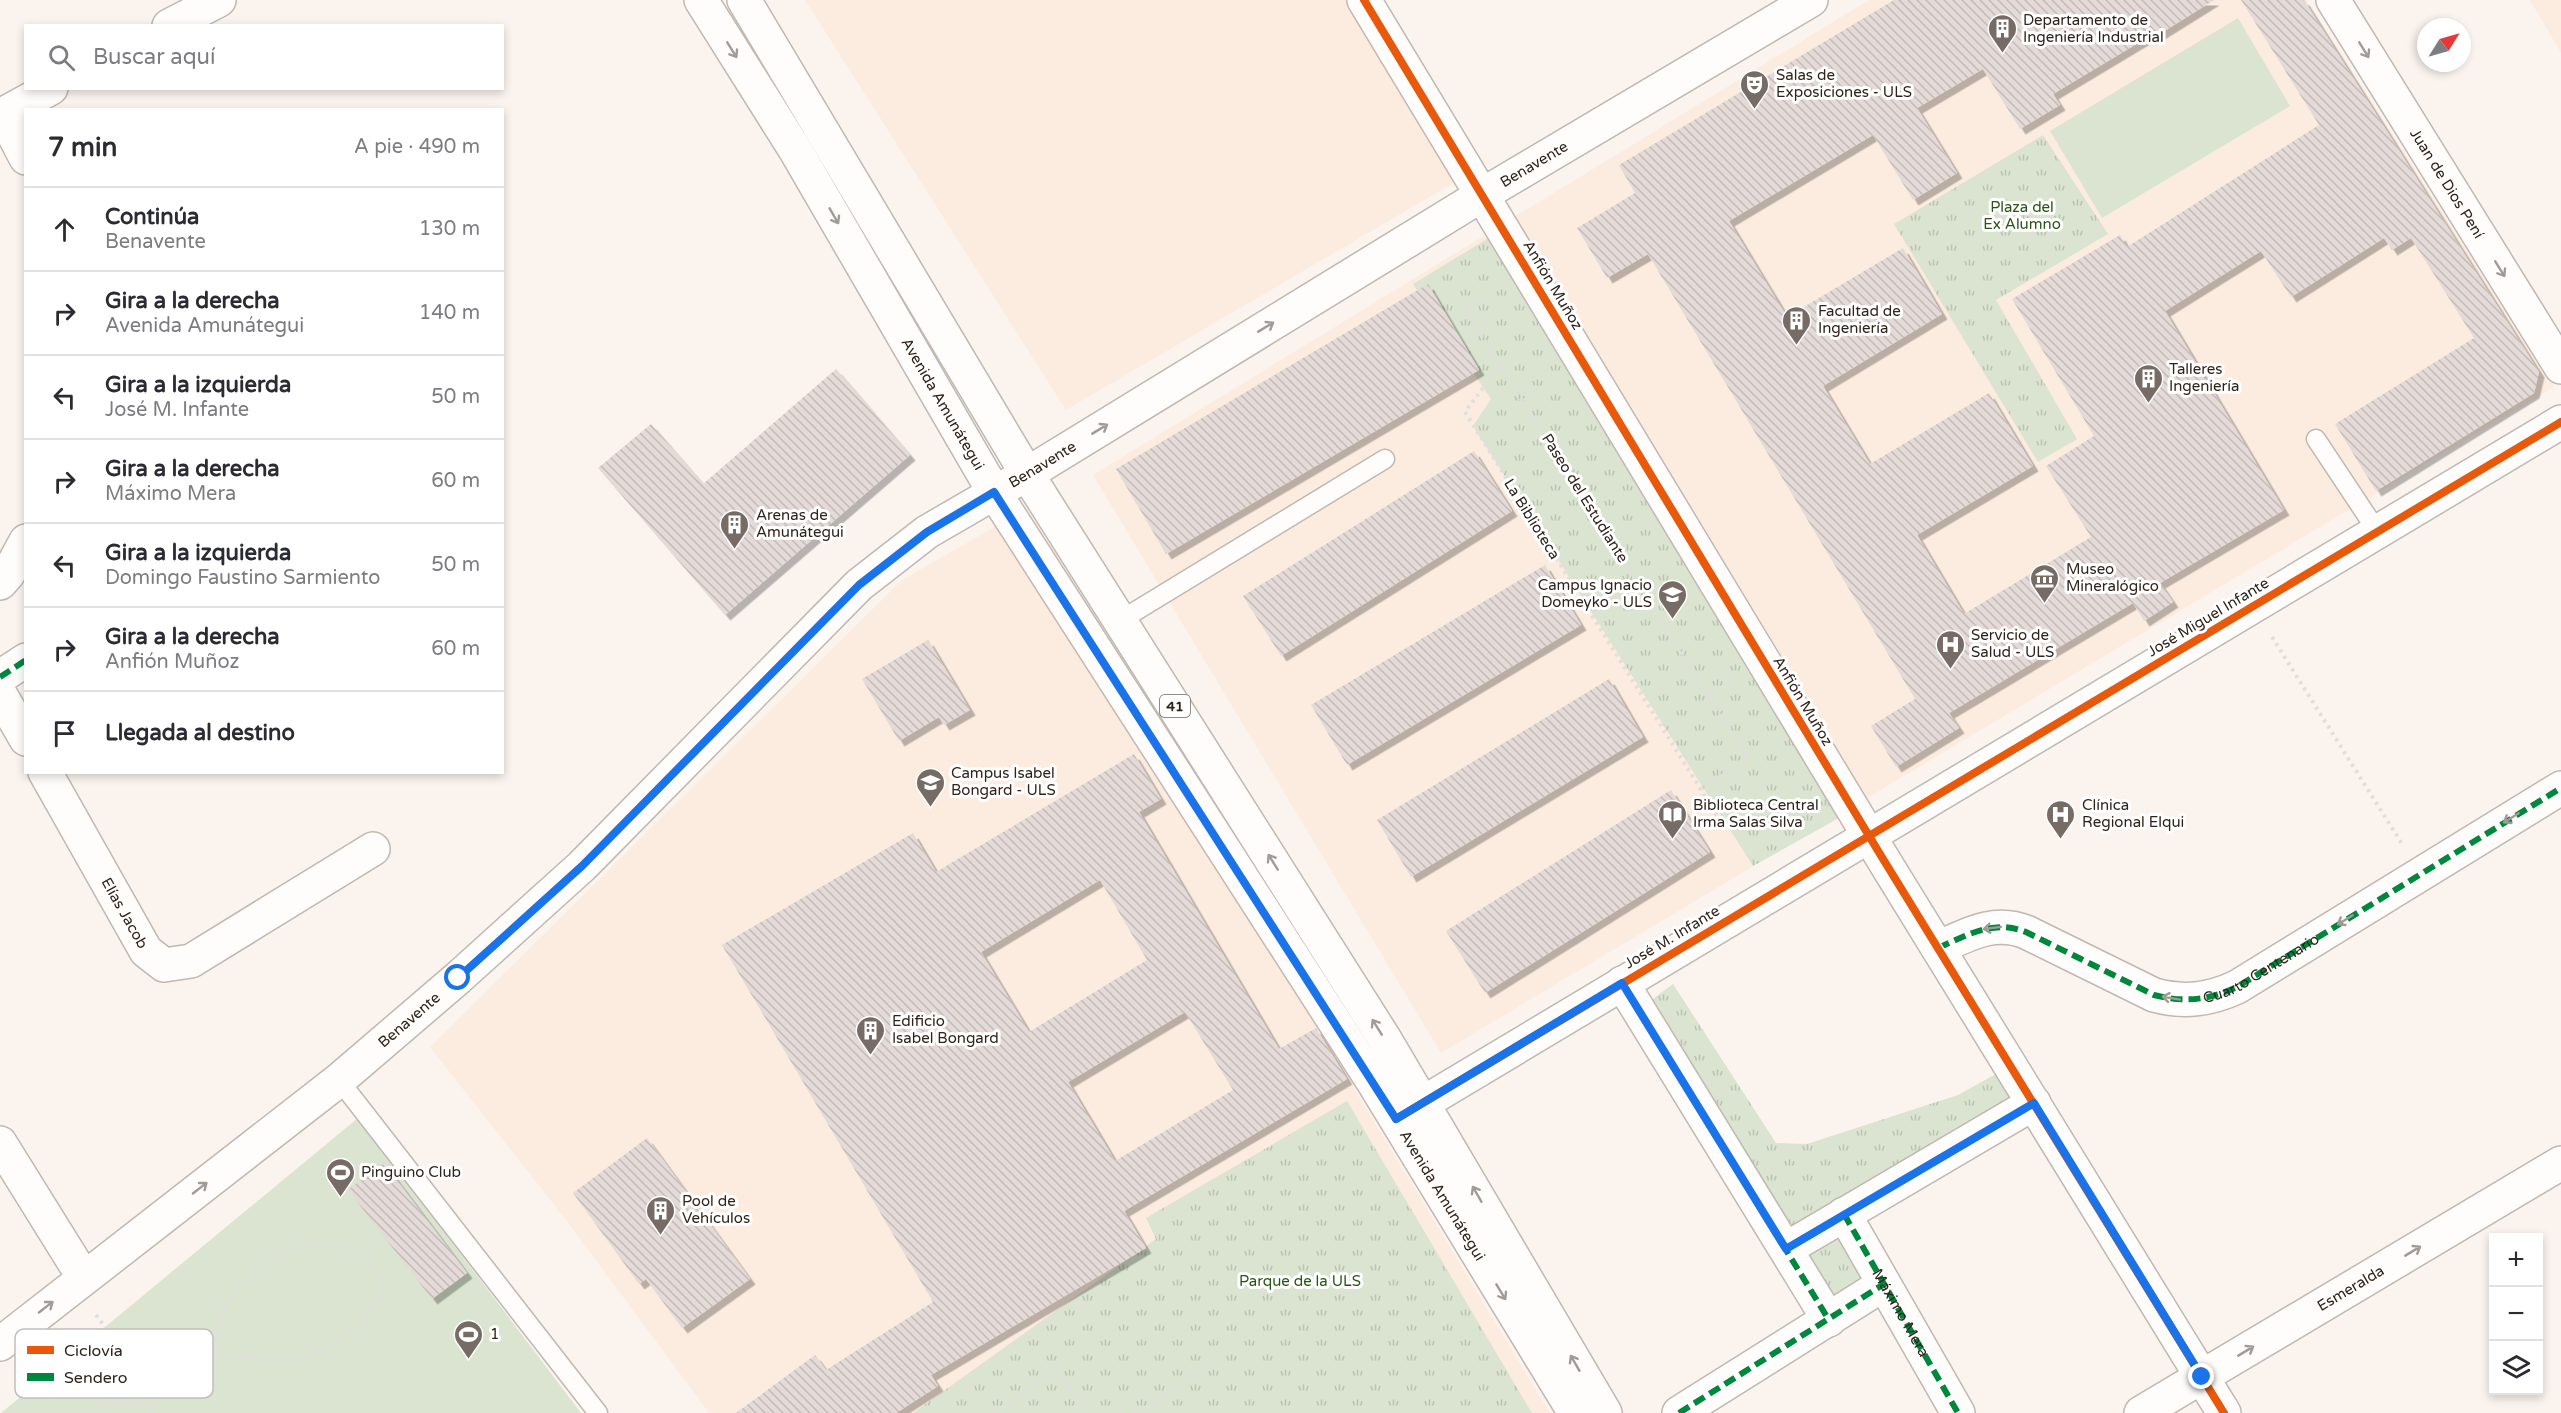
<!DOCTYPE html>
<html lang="es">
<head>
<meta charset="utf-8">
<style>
  body { margin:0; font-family:"Varela Round",sans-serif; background:#f2f2f3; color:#2b2b33 }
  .controls { position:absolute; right:18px; bottom:18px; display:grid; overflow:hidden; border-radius:0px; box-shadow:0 3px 9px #0003 }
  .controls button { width:54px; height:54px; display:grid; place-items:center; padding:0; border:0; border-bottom:2px solid #e1e1e2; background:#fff; color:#2b2b33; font:30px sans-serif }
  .compass { position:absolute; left:2417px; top:18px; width:54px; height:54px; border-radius:50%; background:#fff; box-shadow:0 3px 9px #0003; rotate:53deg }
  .stop { position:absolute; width:18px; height:18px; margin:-14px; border:4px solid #1a73e8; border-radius:50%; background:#fff }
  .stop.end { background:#1a73e8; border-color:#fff; box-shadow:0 2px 6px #0008 }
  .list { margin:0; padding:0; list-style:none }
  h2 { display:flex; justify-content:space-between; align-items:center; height:78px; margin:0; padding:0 24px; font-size:26px }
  h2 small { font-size:20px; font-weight:400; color:#7c7c81 }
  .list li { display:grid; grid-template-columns:39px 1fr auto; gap:18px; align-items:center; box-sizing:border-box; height:84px; padding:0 24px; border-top:2px solid #e1e1e2 }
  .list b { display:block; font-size:22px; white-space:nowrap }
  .list p { margin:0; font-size:20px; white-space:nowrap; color:#7c7c81 }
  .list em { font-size:20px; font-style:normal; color:#7c7c81 }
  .icon { flex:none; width:33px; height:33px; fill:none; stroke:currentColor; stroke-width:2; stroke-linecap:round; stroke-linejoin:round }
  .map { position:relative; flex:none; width:2561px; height:1413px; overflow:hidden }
  .search { position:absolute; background:#fff; box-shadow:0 3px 9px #0003; left:24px; top:24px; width:480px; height:66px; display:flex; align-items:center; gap:15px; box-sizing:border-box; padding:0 21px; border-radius:0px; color:#7c7c81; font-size:22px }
  .panel { position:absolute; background:#fff; box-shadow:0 3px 9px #0003; left:24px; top:108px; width:480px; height:666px; border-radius:0px }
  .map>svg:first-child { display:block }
  .built { fill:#fcece0 }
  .grass { fill:url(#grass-tufts) }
  .pitch { fill:#dae4d0 }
  .building { fill:url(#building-back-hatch); fill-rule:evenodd; filter:url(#shadow) }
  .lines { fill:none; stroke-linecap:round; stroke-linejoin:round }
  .lane-casing { stroke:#c0b8b1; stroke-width:21 }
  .street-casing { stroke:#c0b8b1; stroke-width:36 }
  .secondary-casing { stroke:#c0b8b1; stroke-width:36 }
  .primary-casing { stroke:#c0b8b1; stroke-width:36 }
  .path { stroke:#e0dfdd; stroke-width:4; stroke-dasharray:3 4.5; stroke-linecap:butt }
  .lane { stroke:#fefdfc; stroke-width:18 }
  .street { stroke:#fefdfc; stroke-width:33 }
  .secondary { stroke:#fefdfc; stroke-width:33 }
  .primary { stroke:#fefdfc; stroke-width:33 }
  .quiet { stroke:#00873e; stroke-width:6; stroke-dasharray:12 6; stroke-linecap:butt }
  .cycleway-casing { stroke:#fff; stroke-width:11 }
  .cycleway { stroke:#e8590c; stroke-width:8 }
  .oneway { stroke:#a19b97 }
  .route { stroke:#1a73e8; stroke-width:8 }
  .labels { text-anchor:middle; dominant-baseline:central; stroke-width:6; stroke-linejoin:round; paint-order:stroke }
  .shield { fill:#fff; stroke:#6d655f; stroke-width:1.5 }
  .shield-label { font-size:14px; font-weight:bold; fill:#2f231b }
  .poi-label { font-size:15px; fill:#2f231b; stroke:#fff; text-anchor:start }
  .street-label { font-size:15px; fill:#2f231b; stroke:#fff }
  .park-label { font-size:15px; fill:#285515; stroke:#fff }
  .key { fill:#fff; stroke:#c1bdbb; stroke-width:1.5 }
  .key-label { font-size:16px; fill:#2f231b }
</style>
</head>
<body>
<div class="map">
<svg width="2561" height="1413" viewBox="0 0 2561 1413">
  <defs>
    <pattern id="grass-tufts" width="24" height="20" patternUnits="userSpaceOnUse" patternTransform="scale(1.5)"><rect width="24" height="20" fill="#dae4d0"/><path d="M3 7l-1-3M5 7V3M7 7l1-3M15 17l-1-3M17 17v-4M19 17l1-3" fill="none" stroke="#bbc3b2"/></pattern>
    <pattern id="building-back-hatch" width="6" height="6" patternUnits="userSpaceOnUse" patternTransform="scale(1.5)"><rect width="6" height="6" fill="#e4dad7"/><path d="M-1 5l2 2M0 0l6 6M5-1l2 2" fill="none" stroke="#c4bbb8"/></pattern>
    <filter id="shadow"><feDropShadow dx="5.5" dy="5.5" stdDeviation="0" flood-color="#0004"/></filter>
  </defs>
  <rect width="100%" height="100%" fill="#faf3ee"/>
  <g class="built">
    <path d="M805,0H1359L1467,175L1066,410Z"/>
    <path d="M1869,0H2306L2554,387L1441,1053L1093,475Z"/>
    <path d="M2530,0H2561V53Z"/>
    <path d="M1016,515L1317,1027L1550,1413H709L566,1220L430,1047L902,580Z"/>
  </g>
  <g class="grass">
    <path d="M2043,135L2108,234L1996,300L2077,439L2038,462L1894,224Z"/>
    <path d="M1492,236L1846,814L1753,866L1473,426L1491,399L1413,284Z"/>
    <path d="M1673,984L1776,1143L1807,1144L1958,1095L1996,1074L2010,1097L1787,1232L1646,1004Z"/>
    <path d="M1347,1101L1532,1413H913L1156,1239L1146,1218Z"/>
    <path d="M1833,1237L1848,1242L1865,1268L1864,1284L1835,1304L1804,1256Z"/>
  </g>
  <g class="pitch">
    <path d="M2238,18L2290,106L2102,218L2050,131Z"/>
    <path d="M358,1118L581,1413H1Z"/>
  </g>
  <g class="building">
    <path d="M1894,0H2214L2150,40L2148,37L2053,94L2060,105L2020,129L1983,69L1917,108L1957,173L1913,200L1873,135L1729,221L1787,317L1903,248L1942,314L1823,386L1870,464L1989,393L2033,466L1917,535L1964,614L2091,537L2046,466L2094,436L2012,299L2120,235L2127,247L2319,125L2241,0H2304L2539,372L2534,393L2376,491L2335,424L2474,338L2411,238L2392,250L2384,238L2291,297L2261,251L2165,311L2284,510L2160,583L2173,602L2144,621L2133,603L1949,713L1959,728L1896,767L1871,726L1915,699L1648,254L1607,278L1577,228L1635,193L1619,165Z"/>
    <path d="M1428,284L1479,370L1166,554L1116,469Z"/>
    <path d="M836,369L910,455L725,615L598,468L651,424L703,484Z"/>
    <path d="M1474,451L1512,511L1281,656L1243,596Z"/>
    <path d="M1545,565L1581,625L1347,765L1311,705Z"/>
    <path d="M928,640L970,710L944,725L939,717L899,741L862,679Z"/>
    <path d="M1609,679L1643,737L1411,877L1377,820Z"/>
    <path d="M1134,754L1161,799L1139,812L1279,1049L1316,1028L1347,1079L1124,1211L1146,1248L931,1375L938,1386L896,1413H736L815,1355L826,1370L933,1302L722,945L913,833L936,872ZM1100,880L1147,960L1029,1032L981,952ZM1185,1012L1233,1090L1115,1161L1068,1082Z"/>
    <path d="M1671,790L1710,852L1485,993L1446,931Z"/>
    <path d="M647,1138L750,1279L682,1328L646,1279L639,1284L573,1193Z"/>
    <path d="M384,1163L467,1273L432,1299L348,1190Z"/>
  </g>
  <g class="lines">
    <defs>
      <g id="lane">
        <path d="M2316,439L2377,531"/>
        <path d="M1121,620L1385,459"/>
        <path d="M339,1080L598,1413"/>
      </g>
      <g id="street">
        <path d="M1364,0L1883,859L2224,1413"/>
        <path d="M3,114L26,158"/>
        <path d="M0,583L8,574L26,541"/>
        <path d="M0,677L26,660"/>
        <path d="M0,694L26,739"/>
        <path id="s1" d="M45,772L146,951L164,965L191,961L373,849"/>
        <path d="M1938,948C1967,935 1994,919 2026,932L2154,995C2184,1003 2209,1000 2237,987L2561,788"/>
        <path d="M1622,983L1829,1320"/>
        <path d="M0,1143L84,1278"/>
        <path id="s2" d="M1844,1214L1958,1413"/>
        <path d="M1786,1249L2034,1103"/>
        <path d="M1679,1413L1884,1284"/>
      </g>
      <g id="secondary">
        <path id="s3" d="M2333,0L2561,367"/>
        <path d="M169,26L219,0"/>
        <path d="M0,116L51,88"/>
        <path d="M1398,1118L2561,422"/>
        <path id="s4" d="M0,1344L339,1080L458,978L582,866L859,585L927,532L1027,474L1482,195L1811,0"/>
        <path id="s5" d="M2141,1413L2561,1163"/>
      </g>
      <g id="primary">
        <path id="s6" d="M701,0L796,151L994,492L1372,1080L1575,1413"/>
        <path d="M744,0L1027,474L1384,1038L1605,1413"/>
      </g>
    </defs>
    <use href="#lane" class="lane-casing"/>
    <use href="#street" class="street-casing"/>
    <use href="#secondary" class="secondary-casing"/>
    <use href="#primary" class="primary-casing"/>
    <g class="path">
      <path d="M1497,289L1465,310L1709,696L1733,681"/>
      <path d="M1501,364L1465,412L1726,830"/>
      <path d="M2272,637L2402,844"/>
      <path d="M1701,789L1748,758L1709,696"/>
      <path d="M96,1315L132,1362L150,1375L187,1368L219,1354L261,1359H301L339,1342L361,1324L380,1299L383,1279L367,1257L338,1244L308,1242L283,1253L247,1281L221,1312L219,1354"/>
      <path d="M150,1375L152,1413"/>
      <path d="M82,1413L110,1402L152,1405"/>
      <path d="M994,1413L1058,1371L1087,1413"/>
      <path d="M1132,1413L1145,1409L1216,1360"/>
    </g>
    <use href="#lane" class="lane"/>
    <use href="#street" class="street"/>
    <use href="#secondary" class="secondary"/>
    <use href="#primary" class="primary"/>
    <g class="quiet">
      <path d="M0,677L26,660"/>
      <path id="s7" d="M1938,948C1967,935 1994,919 2026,932L2154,995C2184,1003 2209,1000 2237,987L2561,788"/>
      <path d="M1622,983L1829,1320"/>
      <path d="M1844,1214L1958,1413"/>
      <path d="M1786,1249L2034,1103"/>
      <path d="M1679,1413L1884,1284"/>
    </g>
    <defs>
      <g id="cycleway">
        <path d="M1364,0L1883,859L2224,1413"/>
        <path d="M1396,1119L2561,422"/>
      </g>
    </defs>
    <use href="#cycleway" class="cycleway-casing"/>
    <use href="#cycleway" class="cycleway"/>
  </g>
  <defs><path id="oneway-shaft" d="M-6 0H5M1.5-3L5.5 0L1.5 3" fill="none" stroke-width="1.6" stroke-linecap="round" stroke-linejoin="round" transform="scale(1.5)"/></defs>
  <g class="oneway">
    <use href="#oneway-shaft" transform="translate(732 50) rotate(58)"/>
    <use href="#oneway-shaft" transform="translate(2364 50) rotate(58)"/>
    <use href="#oneway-shaft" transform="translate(834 216) rotate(60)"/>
    <use href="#oneway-shaft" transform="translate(2500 269) rotate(58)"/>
    <use href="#oneway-shaft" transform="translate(1266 327) rotate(-31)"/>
    <use href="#oneway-shaft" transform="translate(1100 429) rotate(-31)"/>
    <use href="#oneway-shaft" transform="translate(2511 818) rotate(148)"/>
    <use href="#oneway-shaft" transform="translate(1273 862) rotate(-122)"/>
    <use href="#oneway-shaft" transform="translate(2345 920) rotate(148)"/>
    <use href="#oneway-shaft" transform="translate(1992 928) rotate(173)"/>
    <use href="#oneway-shaft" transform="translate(2171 998) rotate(-170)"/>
    <use href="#oneway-shaft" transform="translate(1377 1027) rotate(-122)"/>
    <use href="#oneway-shaft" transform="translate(200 1188) rotate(-38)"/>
    <use href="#oneway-shaft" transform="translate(1477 1194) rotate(-120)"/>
    <use href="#oneway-shaft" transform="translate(2413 1251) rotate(-31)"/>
    <use href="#oneway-shaft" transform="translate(1501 1292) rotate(59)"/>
    <use href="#oneway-shaft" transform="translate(46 1307) rotate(-38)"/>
    <use href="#oneway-shaft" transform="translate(2246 1351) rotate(-31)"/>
    <use href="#oneway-shaft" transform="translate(1575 1363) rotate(-120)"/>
  </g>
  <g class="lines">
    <path class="route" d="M458,978L582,866L859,585L927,532L994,492L1396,1119L1622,983L1786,1249L2034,1103L2202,1377"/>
  </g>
  <defs>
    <symbol id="building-pin" viewBox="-11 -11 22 30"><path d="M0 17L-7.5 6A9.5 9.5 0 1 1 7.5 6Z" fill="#766c65" stroke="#fff"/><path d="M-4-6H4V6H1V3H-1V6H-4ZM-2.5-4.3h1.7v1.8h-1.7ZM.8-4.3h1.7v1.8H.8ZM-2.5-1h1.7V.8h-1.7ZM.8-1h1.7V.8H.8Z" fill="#fff"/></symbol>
    <symbol id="theatre-pin" viewBox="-11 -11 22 30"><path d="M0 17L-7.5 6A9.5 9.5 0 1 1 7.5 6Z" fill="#766c65" stroke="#fff"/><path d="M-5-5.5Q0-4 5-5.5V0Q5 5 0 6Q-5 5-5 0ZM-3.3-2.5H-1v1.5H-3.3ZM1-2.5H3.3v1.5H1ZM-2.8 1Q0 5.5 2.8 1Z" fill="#fff"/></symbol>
    <symbol id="museum-pin" viewBox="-11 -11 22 30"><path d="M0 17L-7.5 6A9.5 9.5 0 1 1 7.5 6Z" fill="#766c65" stroke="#fff"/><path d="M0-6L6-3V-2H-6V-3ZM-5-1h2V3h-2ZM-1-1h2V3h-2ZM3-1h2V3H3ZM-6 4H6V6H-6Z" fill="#fff"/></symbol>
    <symbol id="university-pin" viewBox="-11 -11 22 30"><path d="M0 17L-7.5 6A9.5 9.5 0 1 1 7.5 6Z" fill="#766c65" stroke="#fff"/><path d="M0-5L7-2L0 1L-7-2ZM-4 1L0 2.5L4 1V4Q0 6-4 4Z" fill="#fff"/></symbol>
    <symbol id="hospital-pin" viewBox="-11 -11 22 30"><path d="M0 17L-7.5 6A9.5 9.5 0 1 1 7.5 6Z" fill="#766c65" stroke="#fff"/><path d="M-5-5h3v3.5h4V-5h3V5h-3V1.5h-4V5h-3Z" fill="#fff"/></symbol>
    <symbol id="library-pin" viewBox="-11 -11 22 30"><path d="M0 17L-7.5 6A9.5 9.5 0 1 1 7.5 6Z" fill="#766c65" stroke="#fff"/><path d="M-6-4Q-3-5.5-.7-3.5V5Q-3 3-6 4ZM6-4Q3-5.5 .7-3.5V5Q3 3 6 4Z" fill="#fff"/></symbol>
    <symbol id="stadium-pin" viewBox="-11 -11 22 30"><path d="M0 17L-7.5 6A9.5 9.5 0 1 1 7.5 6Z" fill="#766c65" stroke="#fff"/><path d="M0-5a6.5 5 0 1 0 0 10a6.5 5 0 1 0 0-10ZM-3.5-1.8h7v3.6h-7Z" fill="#fff"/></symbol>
  </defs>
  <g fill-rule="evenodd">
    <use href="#building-pin" x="1986" y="12" width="33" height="45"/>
    <use href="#theatre-pin" x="1738" y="68" width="33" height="45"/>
    <use href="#building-pin" x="1780" y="304" width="33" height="45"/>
    <use href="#building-pin" x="2132" y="362" width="33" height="45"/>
    <use href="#building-pin" x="718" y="508" width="33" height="45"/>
    <use href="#museum-pin" x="2028" y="562" width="33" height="45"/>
    <use href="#university-pin" x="1656" y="578" width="33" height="45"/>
    <use href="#hospital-pin" x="1934" y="628" width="33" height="45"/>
    <use href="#university-pin" x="914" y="766" width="33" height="45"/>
    <use href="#library-pin" x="1656" y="798" width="33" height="45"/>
    <use href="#hospital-pin" x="2044" y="798" width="33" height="45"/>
    <use href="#building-pin" x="854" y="1014" width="33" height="45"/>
    <use href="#stadium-pin" x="324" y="1156" width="33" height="45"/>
    <use href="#building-pin" x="644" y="1194" width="33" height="45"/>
    <use href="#stadium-pin" x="452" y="1318" width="33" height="45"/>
  </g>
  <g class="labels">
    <rect class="shield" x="1160" y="695" width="30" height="22" rx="4.5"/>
    <g class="shield-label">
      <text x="1175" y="706">41</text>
    </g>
    <g class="poi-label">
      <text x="2023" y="20">Departamento de<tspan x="2023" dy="17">Ingeniería Industrial</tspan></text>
      <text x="1776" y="75">Salas de<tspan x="1776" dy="17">Exposiciones - ULS</tspan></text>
      <text x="1818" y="311">Facultad de<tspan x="1818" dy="17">Ingeniería</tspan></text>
      <text x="2169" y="369">Talleres<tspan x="2169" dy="17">Ingeniería</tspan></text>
      <text x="756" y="515">Arenas de<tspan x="756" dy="17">Amunátegui</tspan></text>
      <text x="2066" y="569">Museo<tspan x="2066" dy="17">Mineralógico</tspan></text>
      <text x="1652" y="585" text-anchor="end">Campus Ignacio<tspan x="1652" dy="17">Domeyko - ULS</tspan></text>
      <text x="1971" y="635">Servicio de<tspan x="1971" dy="17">Salud - ULS</tspan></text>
      <text x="951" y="773">Campus Isabel<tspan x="951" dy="17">Bongard - ULS</tspan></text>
      <text x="1693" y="805">Biblioteca Central<tspan x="1693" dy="17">Irma Salas Silva</tspan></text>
      <text x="2082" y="805">Clínica<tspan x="2082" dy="17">Regional Elqui</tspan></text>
      <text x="892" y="1021">Edificio<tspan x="892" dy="17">Isabel Bongard</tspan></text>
      <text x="361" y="1172">Pinguino Club</text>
      <text x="682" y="1201">Pool de<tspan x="682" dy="17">Vehículos</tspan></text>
      <text x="490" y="1334">1</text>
    </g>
    <g class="street-label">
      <text stroke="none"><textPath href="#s4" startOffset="1944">Benavente</textPath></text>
      <text stroke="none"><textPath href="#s3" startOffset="216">Juan de Dios Pení</textPath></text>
      <text transform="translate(1553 285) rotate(59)">Anfión Muñoz</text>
      <text stroke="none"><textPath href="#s6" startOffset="471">Avenida Amunátegui</textPath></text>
      <text stroke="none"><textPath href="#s4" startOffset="1368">Benavente</textPath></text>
      <text transform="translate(1585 498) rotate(58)">Paseo del Estudiante</text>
      <text transform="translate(1532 519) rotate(58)">La Biblioteca</text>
      <text transform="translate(2208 617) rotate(-31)">José Miguel Infante</text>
      <text transform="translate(1803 701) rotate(59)">Anfión Muñoz</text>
      <text stroke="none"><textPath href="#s1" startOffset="162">Elías Jacob</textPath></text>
      <text transform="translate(1672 937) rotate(-31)">José M. Infante</text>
      <text stroke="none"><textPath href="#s7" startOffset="350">Cuarto Centenario</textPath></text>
      <text stroke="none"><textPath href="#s4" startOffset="522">Benavente</textPath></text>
      <text stroke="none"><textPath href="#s6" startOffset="1407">Avenida Amunátegui</textPath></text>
      <text stroke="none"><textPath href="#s5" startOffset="244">Esmeralda</textPath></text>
      <text stroke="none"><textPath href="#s2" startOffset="114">Máximo Mera</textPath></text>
    </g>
    <g class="park-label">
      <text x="2022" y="207">Plaza del<tspan x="2022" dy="17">Ex Alumno</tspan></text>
      <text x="1300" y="1281">Parque de la ULS</text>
    </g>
  </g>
  <rect x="15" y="1329" width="198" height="69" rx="9" class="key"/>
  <rect x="27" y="1346" width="27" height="8" fill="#e8590c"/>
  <rect x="27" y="1373" width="27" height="8" fill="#00873e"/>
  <g class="key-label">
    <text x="64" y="1356">Ciclovía</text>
    <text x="64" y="1383">Sendero</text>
  </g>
</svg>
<div class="controls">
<button>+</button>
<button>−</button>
<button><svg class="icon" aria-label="layers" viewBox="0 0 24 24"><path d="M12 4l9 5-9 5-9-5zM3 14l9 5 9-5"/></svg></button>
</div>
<svg class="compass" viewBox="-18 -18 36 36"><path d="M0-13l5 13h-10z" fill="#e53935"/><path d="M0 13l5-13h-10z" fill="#7c7c81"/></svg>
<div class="stop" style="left:458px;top:978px"></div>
<div class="stop end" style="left:2202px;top:1377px"></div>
<div class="search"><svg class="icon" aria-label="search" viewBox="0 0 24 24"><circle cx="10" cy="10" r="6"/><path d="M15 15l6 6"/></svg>Buscar aquí</div>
<section class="panel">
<h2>7 min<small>A pie · 490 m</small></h2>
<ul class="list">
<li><svg class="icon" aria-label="ahead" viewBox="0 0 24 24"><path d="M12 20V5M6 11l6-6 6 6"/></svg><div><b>Continúa</b><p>Benavente</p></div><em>130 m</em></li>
<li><svg class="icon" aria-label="right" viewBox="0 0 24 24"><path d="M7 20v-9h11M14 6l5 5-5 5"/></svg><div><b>Gira a la derecha</b><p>Avenida Amunátegui</p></div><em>140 m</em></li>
<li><svg class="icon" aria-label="left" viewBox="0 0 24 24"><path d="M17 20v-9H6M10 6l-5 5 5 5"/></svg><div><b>Gira a la izquierda</b><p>José M. Infante</p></div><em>50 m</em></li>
<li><svg class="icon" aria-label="right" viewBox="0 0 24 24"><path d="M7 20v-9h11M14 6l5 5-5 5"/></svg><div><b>Gira a la derecha</b><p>Máximo Mera</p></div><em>60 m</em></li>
<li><svg class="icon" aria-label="left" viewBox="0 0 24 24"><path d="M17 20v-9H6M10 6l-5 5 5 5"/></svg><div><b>Gira a la izquierda</b><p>Domingo Faustino Sarmiento</p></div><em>50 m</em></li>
<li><svg class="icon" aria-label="right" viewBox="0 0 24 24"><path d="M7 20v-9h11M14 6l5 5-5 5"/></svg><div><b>Gira a la derecha</b><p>Anfión Muñoz</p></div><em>60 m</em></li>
<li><svg class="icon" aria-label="arrive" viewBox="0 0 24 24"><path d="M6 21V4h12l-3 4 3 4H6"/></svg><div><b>Llegada al destino</b></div></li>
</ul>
</section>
</div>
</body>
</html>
